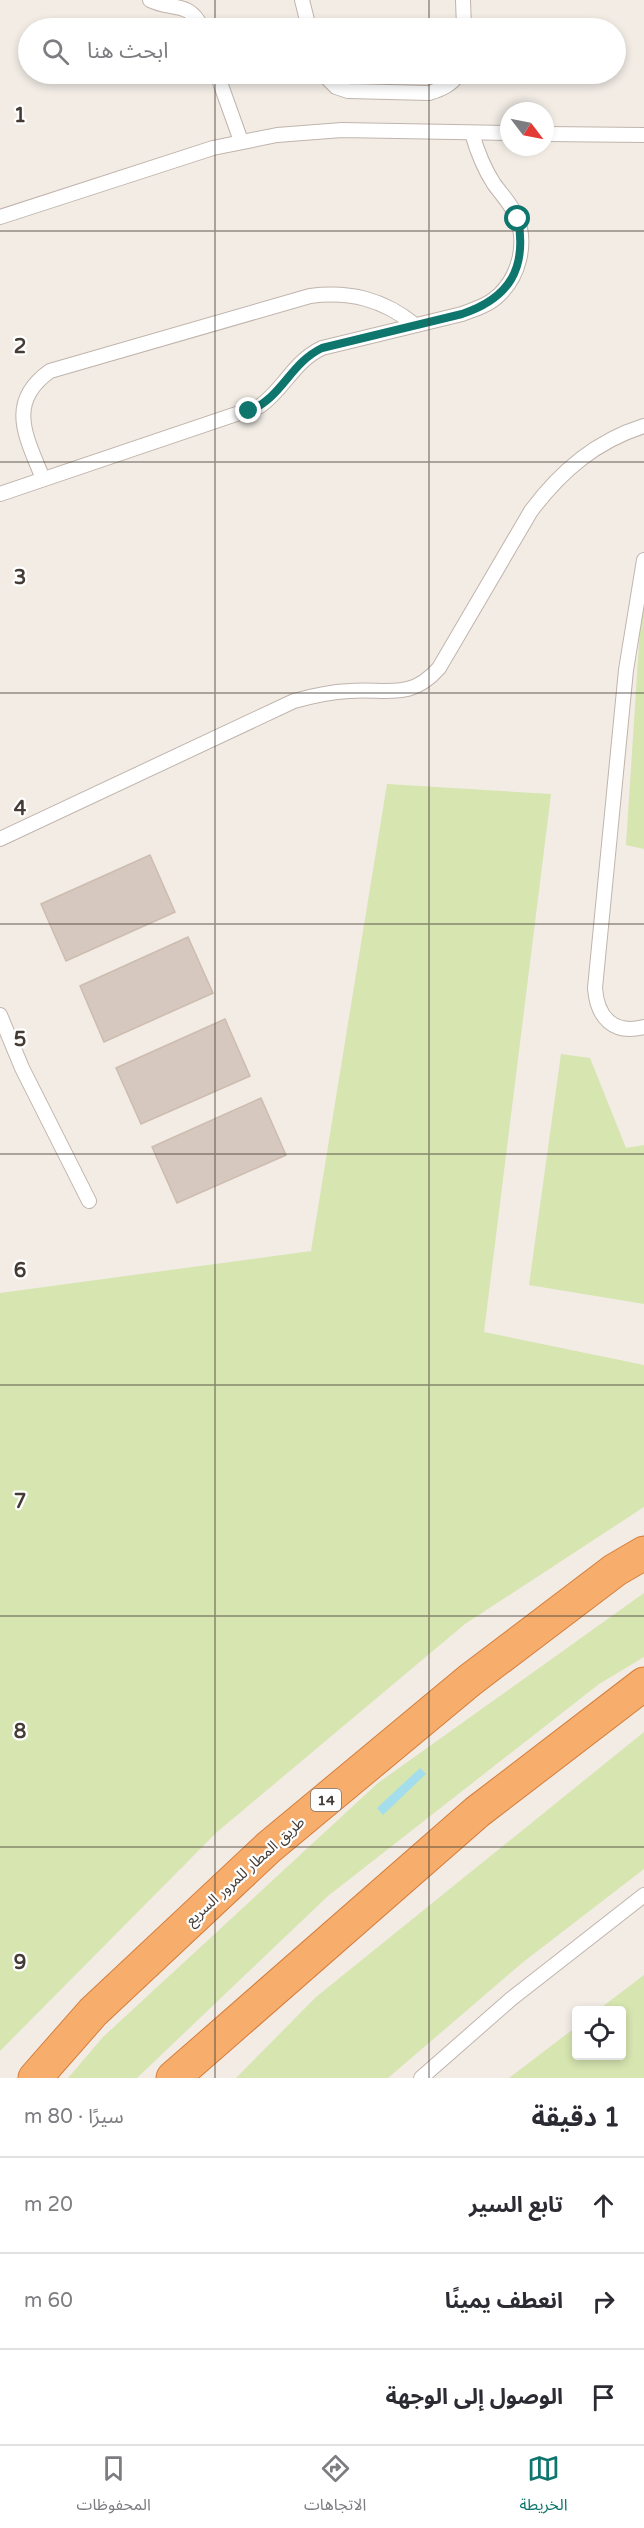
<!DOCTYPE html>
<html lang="ar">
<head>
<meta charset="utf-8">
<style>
  body { margin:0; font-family:"Varela Round","Noto Sans Arabic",sans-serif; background:#f7f7f7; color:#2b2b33; direction:rtl }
  .controls { position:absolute; right:18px; bottom:18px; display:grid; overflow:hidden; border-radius:6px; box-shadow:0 3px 9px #0003 }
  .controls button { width:54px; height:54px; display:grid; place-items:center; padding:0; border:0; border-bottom:2px solid #e1e1e2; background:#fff; color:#2b2b33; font:30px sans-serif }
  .compass { position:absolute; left:500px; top:102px; width:54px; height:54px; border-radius:50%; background:#fff; box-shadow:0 3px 9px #0003; rotate:122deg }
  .stop { position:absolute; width:18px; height:18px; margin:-14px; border:4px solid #0f766e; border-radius:50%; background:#fff }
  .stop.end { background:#0f766e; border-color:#fff; box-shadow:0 2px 6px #0008 }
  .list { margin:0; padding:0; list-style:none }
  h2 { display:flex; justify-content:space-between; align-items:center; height:78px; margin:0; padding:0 24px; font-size:26px }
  h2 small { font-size:20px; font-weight:400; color:#7c7c81 }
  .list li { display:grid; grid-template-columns:39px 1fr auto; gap:18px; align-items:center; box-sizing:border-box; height:96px; padding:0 24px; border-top:2px solid #e1e1e2 }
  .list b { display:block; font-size:22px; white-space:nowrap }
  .list em { font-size:20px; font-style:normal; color:#7c7c81 }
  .icon { flex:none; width:33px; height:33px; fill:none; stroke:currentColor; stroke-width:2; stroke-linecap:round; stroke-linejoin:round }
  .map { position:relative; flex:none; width:644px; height:2078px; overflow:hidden; direction:ltr }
  .search { position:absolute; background:#fff; box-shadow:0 3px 9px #0003; left:18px; right:18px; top:18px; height:66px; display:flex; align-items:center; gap:15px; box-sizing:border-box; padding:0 21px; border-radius:33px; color:#7c7c81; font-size:22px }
  .sheet { height:366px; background:#fff }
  nav { display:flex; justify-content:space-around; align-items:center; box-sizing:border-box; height:84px; border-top:2px solid #e1e1e2; background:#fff; font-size:16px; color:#7c7c81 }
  nav a { display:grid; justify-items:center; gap:3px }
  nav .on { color:#0f766e }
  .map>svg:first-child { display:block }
  .green { fill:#d7e5b0 }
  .water { fill:#a4ddec }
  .building { fill:#d6c8be; stroke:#cdbcaf; stroke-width:1.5 }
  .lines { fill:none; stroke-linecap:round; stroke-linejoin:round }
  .service-casing { stroke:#c0b4ac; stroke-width:16 }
  .motorway-casing { stroke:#d57e3c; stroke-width:35 }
  .service { stroke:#fff; stroke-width:14 }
  .motorway { stroke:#f7ad6c; stroke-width:33 }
  .route { stroke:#0f766e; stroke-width:8 }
  .grid { fill:none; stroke:#443b35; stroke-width:1.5; stroke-opacity:0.55 }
  .labels { text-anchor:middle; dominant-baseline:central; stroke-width:4.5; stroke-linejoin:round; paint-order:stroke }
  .shield { fill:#fff; stroke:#7c7672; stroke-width:1.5 }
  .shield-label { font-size:14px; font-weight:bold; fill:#443b35 }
  .street-label { font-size:15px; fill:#443b35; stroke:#fff }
  .grid-label { font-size:20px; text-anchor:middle; font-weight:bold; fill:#443b35; stroke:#fff; stroke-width:4.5; stroke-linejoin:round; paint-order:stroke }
</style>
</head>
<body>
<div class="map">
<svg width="644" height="2078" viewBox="0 0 644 2078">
  <rect width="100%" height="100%" fill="#f2ece5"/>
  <g class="green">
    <path d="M644,567V849L626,845Z"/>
    <path d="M387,784L551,794L484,1332L644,1365V1507L465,1624L217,1832L0,2051V1293L311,1251Z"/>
    <path d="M561,1054L590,1058L626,1148L644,1145V1304L529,1285Z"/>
    <path d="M644,1593V1657L599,1684L328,1896L137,2078H68L103,2037L378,1783Z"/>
    <path d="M644,1732V1869L522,1963L388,2078H236L316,1997Z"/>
    <path d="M644,1975V2078H509L576,2027V2056H622V2010H598Z"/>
  </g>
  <path class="water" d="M420,1768L426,1774L383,1815L377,1808Z"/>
  <g class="building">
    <path d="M150,855L175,912L66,961L41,904Z"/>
    <path d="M188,937L213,993L104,1042L80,986Z"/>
    <path d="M225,1019L250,1076L141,1124L116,1068Z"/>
    <path d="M261,1098L286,1155L177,1203L152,1147Z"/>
  </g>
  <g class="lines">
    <defs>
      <g id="service">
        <path d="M150,0C172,11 189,0 202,28"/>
        <path d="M302,0L309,28"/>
        <path d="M463,0L464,28"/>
        <path d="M217,74L241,141"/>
        <path d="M323,74L336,87L348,91L429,93C442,89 451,85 459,74"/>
        <path d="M545,134L644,135"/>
        <path d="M0,217L213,148L277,135L342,130L509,133"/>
        <path d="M43,479C27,438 5,403 50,371L310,296C350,291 383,299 415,325"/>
        <path d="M0,494L260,406C285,388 293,362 322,348L462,314C475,309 489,305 499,295C519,276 527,244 517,218C512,205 502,195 494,184C483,167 477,151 472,133"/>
        <path d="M644,560L626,670L595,988C597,1017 613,1035 644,1027"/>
        <path d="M0,839L294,701C312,696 330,692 349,691C387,688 410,701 439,668L531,511C561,471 596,441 644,426"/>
        <path d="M0,1015L22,1068L89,1201"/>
        <path d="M421,2078L511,1999L644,1895"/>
      </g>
      <g id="motorway">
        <path d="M35,2078L93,2012L269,1847L470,1680L615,1570L644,1553"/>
        <path d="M173,2078L477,1812L644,1684"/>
      </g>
    </defs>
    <use href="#service" class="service-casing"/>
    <use href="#motorway" class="motorway-casing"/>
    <use href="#service" class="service"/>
    <use href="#motorway" class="motorway"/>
  </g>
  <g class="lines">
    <path class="route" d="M249,411C283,397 289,364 322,348L462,314C510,298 527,268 518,219"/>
  </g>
  <path class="grid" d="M215,0V28M429,0V28M215,74V2078M429,74V2078M0,231H644M0,462H644M0,693H644M0,924H644M0,1154H644M0,1385H644M0,1616H644M0,1847H644"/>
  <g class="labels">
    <rect class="shield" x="311" y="1789" width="30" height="22" rx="4.5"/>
    <g class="shield-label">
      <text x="326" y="1800">14</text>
    </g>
    <g class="street-label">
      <text transform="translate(245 1871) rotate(-42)">طريق المطار للمرور السريع</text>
    </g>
  </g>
  <g class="grid-label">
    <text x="20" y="122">1</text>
    <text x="20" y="353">2</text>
    <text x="20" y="584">3</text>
    <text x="20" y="815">4</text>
    <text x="20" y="1046">5</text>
    <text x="20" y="1277">6</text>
    <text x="20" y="1508">7</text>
    <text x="20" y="1738">8</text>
    <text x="20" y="1969">9</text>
  </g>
</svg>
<div class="controls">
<button><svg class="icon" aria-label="locate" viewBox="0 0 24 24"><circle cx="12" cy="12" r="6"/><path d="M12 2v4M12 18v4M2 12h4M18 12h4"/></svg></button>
</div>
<svg class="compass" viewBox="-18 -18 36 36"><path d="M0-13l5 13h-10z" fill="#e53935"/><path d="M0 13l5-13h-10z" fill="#7c7c81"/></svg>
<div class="stop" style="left:518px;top:219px"></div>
<div class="stop end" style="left:249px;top:411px"></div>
<div class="search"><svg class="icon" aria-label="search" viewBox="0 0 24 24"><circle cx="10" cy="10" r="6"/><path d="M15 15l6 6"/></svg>ابحث هنا</div>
</div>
<section class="sheet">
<h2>1 دقيقة<small>سيرًا · 80 m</small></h2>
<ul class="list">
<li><svg class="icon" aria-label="ahead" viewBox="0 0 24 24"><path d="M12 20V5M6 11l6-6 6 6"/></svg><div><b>تابع السير</b></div><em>20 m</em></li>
<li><svg class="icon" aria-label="right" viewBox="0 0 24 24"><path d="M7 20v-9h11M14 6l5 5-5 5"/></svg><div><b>انعطف يمينًا</b></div><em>60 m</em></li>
<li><svg class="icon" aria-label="arrive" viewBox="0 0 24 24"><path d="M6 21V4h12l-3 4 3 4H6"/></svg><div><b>الوصول إلى الوجهة</b></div></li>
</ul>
</section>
<nav>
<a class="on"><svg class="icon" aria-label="map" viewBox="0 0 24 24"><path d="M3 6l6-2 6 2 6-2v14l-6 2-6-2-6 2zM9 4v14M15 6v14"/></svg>الخريطة</a>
<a><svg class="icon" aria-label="directions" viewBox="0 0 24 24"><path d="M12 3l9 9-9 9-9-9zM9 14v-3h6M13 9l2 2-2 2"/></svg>الاتجاهات</a>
<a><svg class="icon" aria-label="saved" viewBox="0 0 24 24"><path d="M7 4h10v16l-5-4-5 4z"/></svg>المحفوظات</a>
</nav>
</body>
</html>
